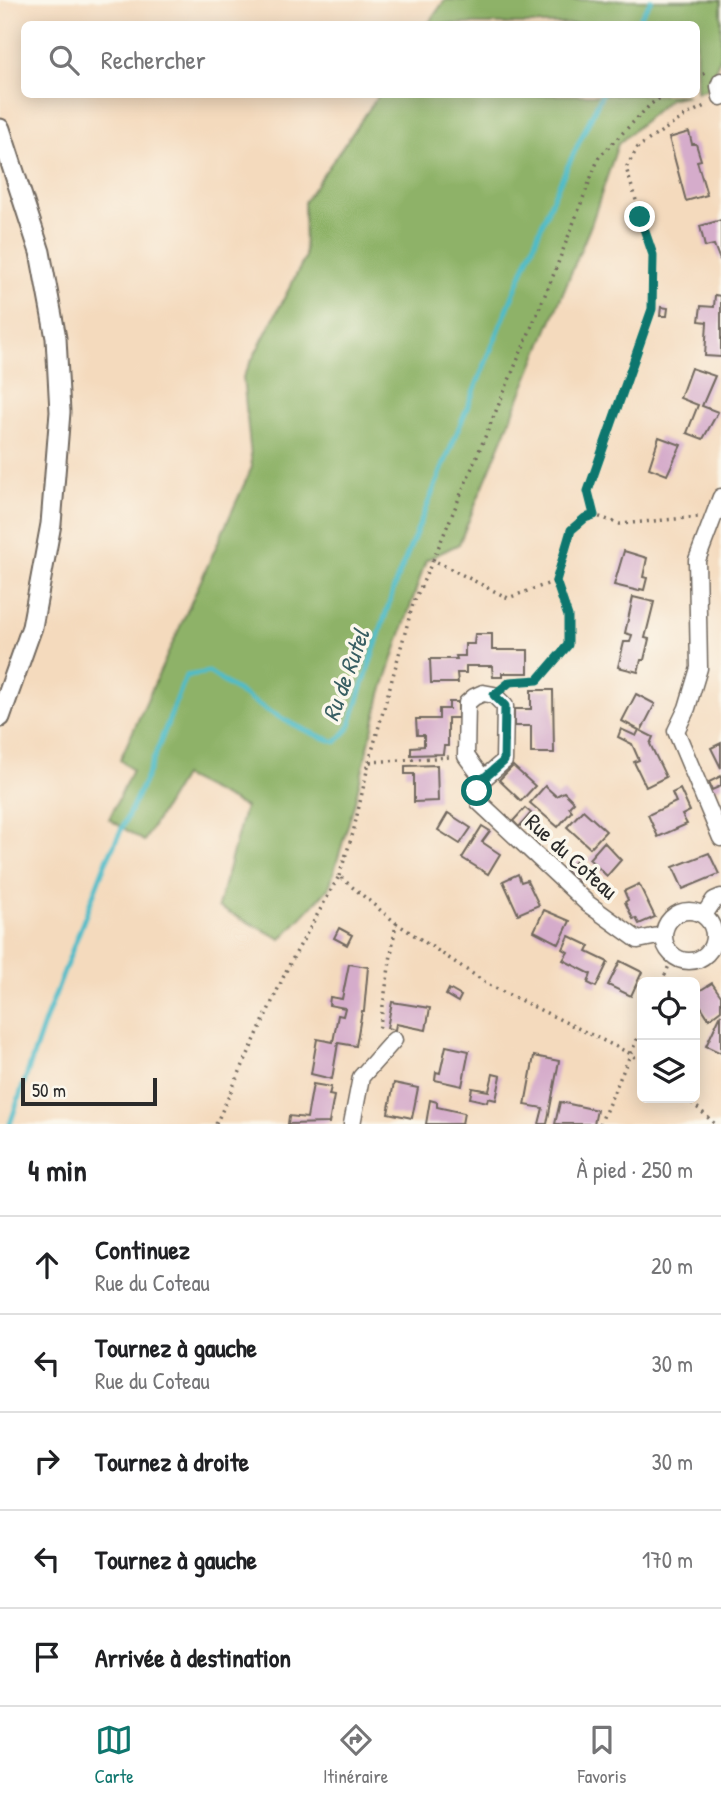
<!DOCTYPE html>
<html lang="fr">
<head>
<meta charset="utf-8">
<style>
  body { margin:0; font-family:"Patrick Hand",sans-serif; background:#f2f2f2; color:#202124 }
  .controls { position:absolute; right:21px; bottom:21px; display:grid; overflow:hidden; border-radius:10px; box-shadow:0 4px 18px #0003 }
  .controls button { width:63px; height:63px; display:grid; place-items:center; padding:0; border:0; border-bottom:2px solid #e0e0e0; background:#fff; color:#202124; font:35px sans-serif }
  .scale { position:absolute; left:21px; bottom:18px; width:136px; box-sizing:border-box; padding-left:7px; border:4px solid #2b2b2b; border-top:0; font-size:19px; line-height:24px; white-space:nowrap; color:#2b2b2b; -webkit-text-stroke:5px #fbf7ec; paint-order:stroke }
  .stop { position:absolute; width:21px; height:21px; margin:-16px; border:5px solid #0f766e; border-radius:50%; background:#fff }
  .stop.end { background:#0f766e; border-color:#fff; box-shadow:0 2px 7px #0008 }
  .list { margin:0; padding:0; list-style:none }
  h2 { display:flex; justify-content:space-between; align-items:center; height:91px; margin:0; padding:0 28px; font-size:30px }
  h2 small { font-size:23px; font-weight:400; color:#757577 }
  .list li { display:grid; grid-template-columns:46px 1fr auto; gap:21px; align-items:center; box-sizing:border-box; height:98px; padding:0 28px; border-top:2px solid #e0e0e0 }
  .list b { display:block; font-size:26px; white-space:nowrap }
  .list p { margin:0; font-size:23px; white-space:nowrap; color:#757577 }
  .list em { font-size:23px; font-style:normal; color:#757577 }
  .icon { flex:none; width:38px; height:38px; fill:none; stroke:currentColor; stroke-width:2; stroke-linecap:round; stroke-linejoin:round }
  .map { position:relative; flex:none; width:721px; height:1124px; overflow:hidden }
  .search { position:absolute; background:#fff; box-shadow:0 4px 18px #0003; left:21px; right:21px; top:21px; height:77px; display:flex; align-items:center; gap:18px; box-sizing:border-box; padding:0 24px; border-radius:10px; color:#757577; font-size:26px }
  .sheet { height:581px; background:#fff }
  nav { display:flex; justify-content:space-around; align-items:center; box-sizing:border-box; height:98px; border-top:2px solid #e0e0e0; background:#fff; font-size:19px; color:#757577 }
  nav a { display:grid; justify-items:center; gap:4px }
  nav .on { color:#0f766e }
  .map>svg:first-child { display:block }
  .forest { fill:#8eb268; stroke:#5c6e4a; stroke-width:2 }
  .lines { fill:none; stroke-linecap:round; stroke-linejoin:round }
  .stream { stroke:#4fbcc8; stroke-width:5 }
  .building { fill:#d5accb }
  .minor-casing { stroke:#71685e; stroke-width:19 }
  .tertiary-casing { stroke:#71685e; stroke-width:23 }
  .path { stroke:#71685e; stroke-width:3.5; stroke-dasharray:2 5; stroke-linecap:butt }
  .minor { stroke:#fff; stroke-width:16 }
  .tertiary { stroke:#fff; stroke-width:19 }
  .route { stroke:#0f766e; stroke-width:9 }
  .labels { text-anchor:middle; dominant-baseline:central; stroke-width:7; stroke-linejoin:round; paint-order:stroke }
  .street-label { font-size:23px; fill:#2b2b2b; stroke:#fbf7ec }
  .water-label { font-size:24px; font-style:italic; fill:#385e62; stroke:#fbf7ec }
</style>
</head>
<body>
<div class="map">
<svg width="721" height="1124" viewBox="0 0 721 1124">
  <rect width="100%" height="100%" fill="#fbf7ec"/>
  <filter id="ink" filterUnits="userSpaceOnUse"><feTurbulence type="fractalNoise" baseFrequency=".0143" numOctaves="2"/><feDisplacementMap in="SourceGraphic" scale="14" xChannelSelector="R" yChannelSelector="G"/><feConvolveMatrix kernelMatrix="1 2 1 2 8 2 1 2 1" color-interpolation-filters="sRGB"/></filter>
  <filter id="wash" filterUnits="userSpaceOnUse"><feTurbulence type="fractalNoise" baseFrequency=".00686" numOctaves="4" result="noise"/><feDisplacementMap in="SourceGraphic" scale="28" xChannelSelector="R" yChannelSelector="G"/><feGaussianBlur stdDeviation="1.57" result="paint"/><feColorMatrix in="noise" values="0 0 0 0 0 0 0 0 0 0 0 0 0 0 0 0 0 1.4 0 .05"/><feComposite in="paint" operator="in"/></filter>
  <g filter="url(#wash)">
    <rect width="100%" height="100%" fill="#f4dabd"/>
    <g class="forest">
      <path d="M445,0H721V56L706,90L697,92L696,24H428Z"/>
      <path d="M379,95H687L669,99L618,144L591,225L459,544L426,560L381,694L354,805L329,888L281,939L218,907L245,807L183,776L144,841L109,819L132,770L120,760L252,467L243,377L305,258L304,202Z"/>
    </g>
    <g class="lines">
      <g class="stream">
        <path d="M636,24L651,0"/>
        <path d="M10,1124L44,1024L105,864L149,771L186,676L209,672C251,700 288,727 336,742L349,728L396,582L554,195L602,94"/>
      </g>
    </g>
    <g id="blocks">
      <g class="building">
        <path d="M689,132L692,144H696L701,160L697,161L707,195L686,201L669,138Z"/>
        <path d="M721,220V260H720L714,245L705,247L700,226Z"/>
        <path d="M715,295L721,296V357L705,356L707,322L699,321L701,306L714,307Z"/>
        <path d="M661,307L668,308L667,316H660Z"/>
        <path d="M691,368L715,376L702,406L718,412L703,439L687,433L698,405L680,398Z"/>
        <path d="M659,437L681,445L667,475L649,468Z"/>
        <path d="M624,551L647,558L643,577L647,578L644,590L640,589L639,591L614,585Z"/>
        <path d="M633,597L654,602L645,638L649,639L644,660H641L638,672L618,667L624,642H630L632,635L625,633Z"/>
        <path d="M475,634H492V650H528V673H502V677H493L492,666H466V673H457L458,683H431L430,659H457L456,656H465V644H474Z"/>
        <path d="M531,690H553L554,753H531V726H514V709H531Z"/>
        <path d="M636,694L655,704L641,731L653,737L650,744L666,777L646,787L634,762L639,760L632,744L618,737L621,729L636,736L639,730L622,721Z"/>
        <path d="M449,702H458V718H448V746H444L443,754L411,755V747L424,746V735H417L416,719H439V709H449Z"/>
        <path d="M721,743V768L711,748Z"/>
        <path d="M437,765L438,801L414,802V774H405V766Z"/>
        <path d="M513,766L535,786L521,801L499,780Z"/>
        <path d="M721,776V786L712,790L709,782Z"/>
        <path d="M545,786L556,796L564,792L574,802L569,807L572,811L558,827L530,803Z"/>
        <path d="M680,789L690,811L682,815L687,824L658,837L648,815L676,802L672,793Z"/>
        <path d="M525,808L531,813L519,827L513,821Z"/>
        <path d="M583,810L606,831L590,848L567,827Z"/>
        <path d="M448,813L471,828L460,844L438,830Z"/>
        <path d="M482,826L490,831L482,842L500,854L488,874L462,858Z"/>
        <path d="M604,842L621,860L607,876L589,859Z"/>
        <path d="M709,853L719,874L683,889L673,867Z"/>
        <path d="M577,859L589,870L578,882L566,871Z"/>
        <path d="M518,874L521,882L527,880L539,905L518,914L503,881Z"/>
        <path d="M639,884L655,917L639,924L636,918L633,919L625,902L628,900L624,891Z"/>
        <path d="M544,910L570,921L559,944L534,931Z"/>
        <path d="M339,928L352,935L347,945L334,938Z"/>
        <path d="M569,936L590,946L587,952L608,962L596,987L588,983L591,974L563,960L568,952L563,949Z"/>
        <path d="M620,961L642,972L631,996L608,985Z"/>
        <path d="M349,964L368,967L364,1011H362L356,1046L338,1043L332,1079L311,1074L317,1039L333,1042L338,1015L343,1016L345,1008L329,1005L330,997L342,999Z"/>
        <path d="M712,983L721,996V1010L709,1019L695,997V984L699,991Z"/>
        <path d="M449,989L461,996L458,1002L446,995Z"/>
        <path d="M392,1002L430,1008L426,1030L396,1024L395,1030L387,1028Z"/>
        <path d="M721,1014V1053L706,1046Z"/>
        <path d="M446,1046L469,1051L462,1086L435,1080L436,1072L440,1073Z"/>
        <path d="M534,1056L559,1061L547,1124H539L543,1108L525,1105Z"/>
        <path d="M493,1074L501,1076L496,1100L488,1098L487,1102L470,1098L472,1088L489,1091Z"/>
        <path d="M394,1083L418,1088L412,1118L388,1113Z"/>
        <path d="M313,1084L331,1087L329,1095L334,1096L329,1123L288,1124L289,1116L307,1118Z"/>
        <path d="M430,1100L437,1102V1107L464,1113L462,1124H426Z"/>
        <path d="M560,1102L597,1110L594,1124H555Z"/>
      </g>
    </g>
  </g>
  <g filter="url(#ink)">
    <use href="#blocks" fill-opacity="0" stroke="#71685e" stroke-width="2"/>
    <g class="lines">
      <defs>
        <g id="minor">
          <path d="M721,81L719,86L721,97"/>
          <path d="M721,497L697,560L699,668L687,708L676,731L721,838"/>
          <path d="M483,693L494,695L505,706L504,761L483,779L466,756L467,703L474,697Z"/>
          <path d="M483,779L477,791L479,802L588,904L638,940L663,935"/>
          <circle cx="689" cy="936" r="25"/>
          <path d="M704,915L714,900L721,897"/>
          <path d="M352,1124L361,1077L394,1040"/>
        </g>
        <path id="tertiary" d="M0,129L40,252L56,338L60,412L51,524L32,627L0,717"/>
      </defs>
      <use href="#minor" class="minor-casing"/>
      <use href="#tertiary" class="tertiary-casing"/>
      <g class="path">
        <path d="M696,76L708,73"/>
        <path d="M594,515L588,491L652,309L653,255L626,168L638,147L688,114L707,105"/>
        <path d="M433,560L553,276L599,157L651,104L666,94"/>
        <path d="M507,685L510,682L538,680L568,645V616L556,581L571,530L585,518L594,515L620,524L698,517"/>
        <path d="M369,762L413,604L433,560L508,598L556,581"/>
        <path d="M339,876L353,833L369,762L450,757"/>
        <path d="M396,923L491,986L631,1054L642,1063"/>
        <path d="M662,982L673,956"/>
        <path d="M687,1098L715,1124"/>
        <path d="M216,1124L288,967L339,876L396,923L379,1031"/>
        <path d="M600,1124L642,1028"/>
      </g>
      <use href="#minor" class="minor"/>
      <use href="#tertiary" class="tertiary"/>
    </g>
  </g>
  <g class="lines" filter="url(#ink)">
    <path class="route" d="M477,791L483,779L504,761L505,706L494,695L510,682L538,680L568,645V616L556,581L571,530L585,518L594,515L588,491L652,309L653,255L640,217"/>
  </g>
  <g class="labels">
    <g class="street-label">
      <text transform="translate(572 856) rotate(42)">Rue du Coteau</text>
    </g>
    <g class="water-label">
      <text transform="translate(345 675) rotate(-70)">Ru de Rutel</text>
    </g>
  </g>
</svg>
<div class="controls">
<button><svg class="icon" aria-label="locate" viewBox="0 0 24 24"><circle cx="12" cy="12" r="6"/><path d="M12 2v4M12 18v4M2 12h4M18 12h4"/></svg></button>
<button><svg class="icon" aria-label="layers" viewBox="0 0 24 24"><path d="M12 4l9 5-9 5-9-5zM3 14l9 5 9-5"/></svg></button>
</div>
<div class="scale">50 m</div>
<div class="stop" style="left:477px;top:791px"></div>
<div class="stop end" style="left:640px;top:217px"></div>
<div class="search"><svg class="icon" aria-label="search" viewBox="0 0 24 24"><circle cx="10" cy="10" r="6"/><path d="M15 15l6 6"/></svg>Rechercher</div>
</div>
<section class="sheet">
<h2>4 min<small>À pied · 250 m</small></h2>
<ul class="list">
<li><svg class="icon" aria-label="ahead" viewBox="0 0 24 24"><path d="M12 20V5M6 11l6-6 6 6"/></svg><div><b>Continuez</b><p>Rue du Coteau</p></div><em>20 m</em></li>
<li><svg class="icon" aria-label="left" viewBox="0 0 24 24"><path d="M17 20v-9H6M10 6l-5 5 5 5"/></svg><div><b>Tournez à gauche</b><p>Rue du Coteau</p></div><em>30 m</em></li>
<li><svg class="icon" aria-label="right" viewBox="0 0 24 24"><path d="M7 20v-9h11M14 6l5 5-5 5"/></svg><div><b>Tournez à droite</b></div><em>30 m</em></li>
<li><svg class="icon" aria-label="left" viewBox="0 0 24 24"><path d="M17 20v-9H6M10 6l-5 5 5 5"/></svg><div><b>Tournez à gauche</b></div><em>170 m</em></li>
<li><svg class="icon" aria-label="arrive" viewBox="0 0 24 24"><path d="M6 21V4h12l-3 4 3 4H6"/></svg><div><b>Arrivée à destination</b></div></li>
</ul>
</section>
<nav>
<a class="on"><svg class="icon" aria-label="map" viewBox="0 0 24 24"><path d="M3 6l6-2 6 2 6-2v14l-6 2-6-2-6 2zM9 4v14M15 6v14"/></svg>Carte</a>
<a><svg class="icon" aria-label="directions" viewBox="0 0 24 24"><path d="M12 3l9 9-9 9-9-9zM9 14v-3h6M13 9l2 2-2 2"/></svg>Itinéraire</a>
<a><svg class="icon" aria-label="saved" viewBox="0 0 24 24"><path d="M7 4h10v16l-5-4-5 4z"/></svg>Favoris</a>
</nav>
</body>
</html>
